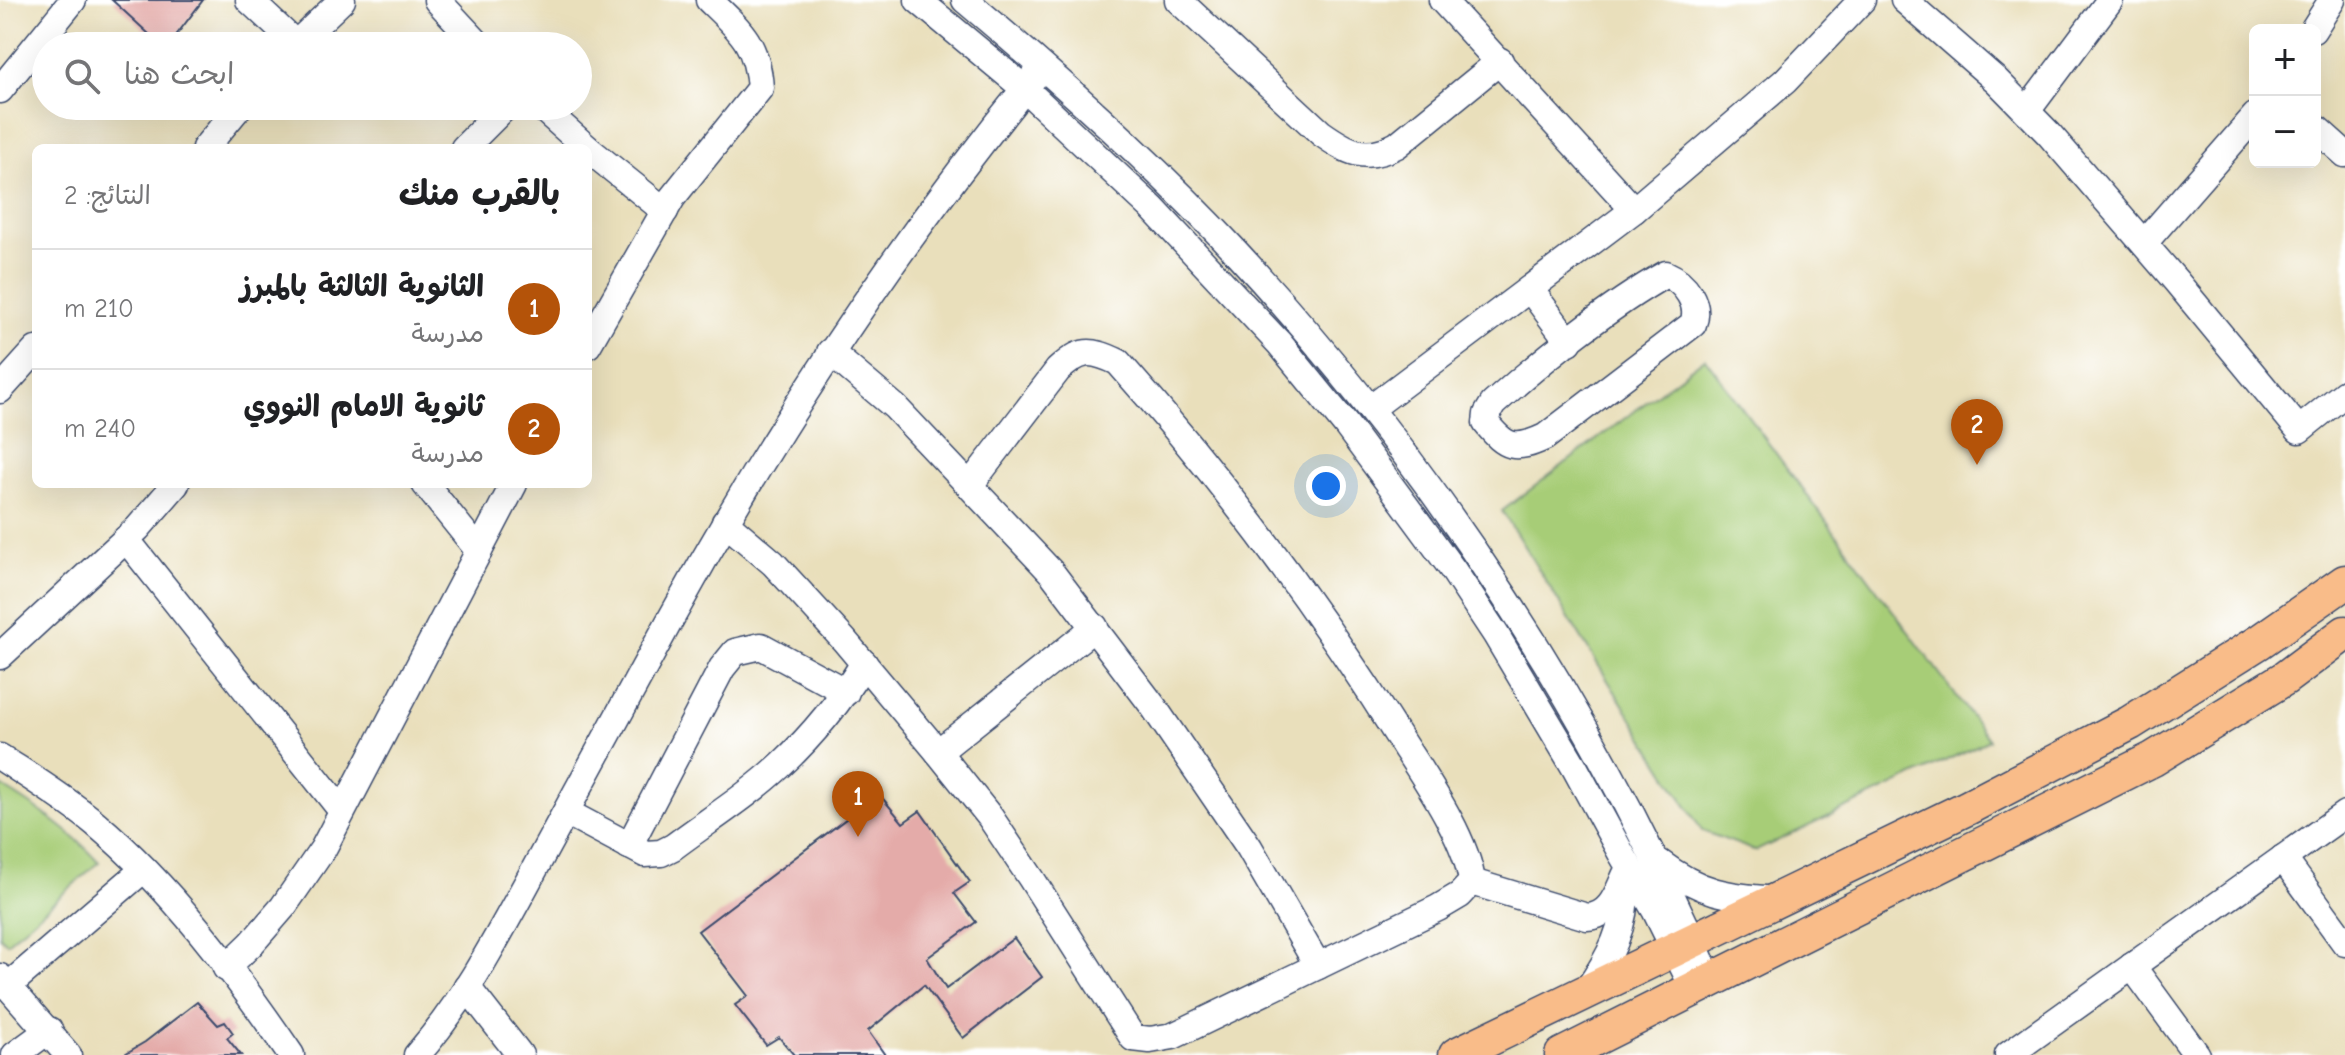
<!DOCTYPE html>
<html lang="ar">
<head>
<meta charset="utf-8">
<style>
  body { margin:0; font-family:"Comic Neue","Playpen Sans Arabic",sans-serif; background:#f6f6f6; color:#202124; direction:rtl }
  .controls { position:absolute; right:24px; top:24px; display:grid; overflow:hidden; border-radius:12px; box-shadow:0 8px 32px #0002 }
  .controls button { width:72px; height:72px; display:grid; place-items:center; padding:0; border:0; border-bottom:2px solid #e0e0e0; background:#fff; color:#202124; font:40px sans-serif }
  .you { position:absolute; left:1326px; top:486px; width:28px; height:28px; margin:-20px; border:6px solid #fff; border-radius:50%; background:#1a73e8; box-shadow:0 0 0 12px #1a73e833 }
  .badge { display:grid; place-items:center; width:52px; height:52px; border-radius:50%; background:#b45309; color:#fff; font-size:26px; font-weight:700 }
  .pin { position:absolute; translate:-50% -66px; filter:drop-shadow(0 2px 4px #0008) }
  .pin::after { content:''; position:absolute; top:42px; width:28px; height:24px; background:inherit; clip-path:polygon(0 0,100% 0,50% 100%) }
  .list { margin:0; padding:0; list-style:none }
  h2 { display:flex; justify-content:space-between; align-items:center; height:104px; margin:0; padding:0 32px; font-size:34px }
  h2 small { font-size:26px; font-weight:400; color:#757577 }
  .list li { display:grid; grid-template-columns:52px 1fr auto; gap:24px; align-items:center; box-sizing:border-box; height:120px; padding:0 32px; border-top:2px solid #e0e0e0 }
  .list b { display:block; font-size:30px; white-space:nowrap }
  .list p { margin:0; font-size:26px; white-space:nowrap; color:#757577 }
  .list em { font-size:26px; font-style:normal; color:#757577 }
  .icon { flex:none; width:44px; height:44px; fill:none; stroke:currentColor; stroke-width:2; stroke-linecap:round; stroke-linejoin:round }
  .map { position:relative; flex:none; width:2345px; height:1055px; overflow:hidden; direction:ltr }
  .search { position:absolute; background:#fff; box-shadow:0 8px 32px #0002; left:32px; top:32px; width:560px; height:88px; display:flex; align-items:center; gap:20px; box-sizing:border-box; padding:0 28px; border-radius:44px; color:#757577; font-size:30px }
  .panel { position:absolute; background:#fff; box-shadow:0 8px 32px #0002; left:32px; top:144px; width:560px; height:344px; border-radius:12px; direction:rtl }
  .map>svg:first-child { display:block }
  .green { fill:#a7cd77; stroke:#617e6a; stroke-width:2 }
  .building { fill:#e4aba9 }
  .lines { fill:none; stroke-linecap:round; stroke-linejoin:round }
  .minor-casing { stroke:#3a496c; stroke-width:29 }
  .major-casing { stroke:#3a496c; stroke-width:37 }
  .minor { stroke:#fff; stroke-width:26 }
  .major { stroke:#f9bc89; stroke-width:34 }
</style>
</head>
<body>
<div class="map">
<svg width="2345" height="1055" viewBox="0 0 2345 1055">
  <rect width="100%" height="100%" fill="#fff"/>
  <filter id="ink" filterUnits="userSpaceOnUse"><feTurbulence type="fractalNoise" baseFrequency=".0125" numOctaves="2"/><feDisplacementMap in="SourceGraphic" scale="16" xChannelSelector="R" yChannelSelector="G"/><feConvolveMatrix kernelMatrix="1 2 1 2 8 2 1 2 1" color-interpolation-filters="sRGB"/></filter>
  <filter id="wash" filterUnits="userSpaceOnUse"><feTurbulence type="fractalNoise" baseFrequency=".006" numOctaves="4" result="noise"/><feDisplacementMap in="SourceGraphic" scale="32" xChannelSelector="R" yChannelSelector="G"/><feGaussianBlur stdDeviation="1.8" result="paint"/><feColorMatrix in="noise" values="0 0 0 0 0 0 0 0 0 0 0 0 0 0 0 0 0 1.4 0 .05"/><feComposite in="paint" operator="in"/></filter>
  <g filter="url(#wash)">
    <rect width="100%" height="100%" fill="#e9dfbb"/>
    <g class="green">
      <path d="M1705,358L1989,740L1756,851L1702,831L1502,511Z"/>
      <path d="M0,785C36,807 70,830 99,862L7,943L0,937Z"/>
    </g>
    <g id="blocks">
      <g class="building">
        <path d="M112,0H203L168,46H162Z"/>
        <path d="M879,794L903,823L920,811L970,882L954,893L976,922L927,958L946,989L1014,938L1042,977L963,1038L924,985L868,1031L885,1055H794L779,1037L766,1045L735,1005L748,996L698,931Z"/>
        <path d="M197,1002L218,1025L225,1022L233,1033L227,1038L241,1055H123L145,1042Z"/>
      </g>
    </g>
  </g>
  <g filter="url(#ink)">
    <use href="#blocks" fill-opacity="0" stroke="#3a496c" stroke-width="2"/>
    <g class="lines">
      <defs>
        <g id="minor">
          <path d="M249,0L296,44"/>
          <path d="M437,0L480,46"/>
          <path d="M918,0L1025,89L1152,208L1279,343L1346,425L1453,570L1496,635L1575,768L1621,853L1655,910L1694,989"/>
          <path d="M965,0C1059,79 1151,161 1235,251C1433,465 1596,713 1710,981"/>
          <path d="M1178,0L1321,133C1348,152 1365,162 1397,145L1500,61"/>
          <path d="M1442,0L1634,210"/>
          <path d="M1904,0L1997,81L2049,134L2176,281L2299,430L2345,393"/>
          <path d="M2313,30L2332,0"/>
          <path d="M294,46L342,0"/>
          <path d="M0,90L73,0"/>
          <path d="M540,106L587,148"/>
          <path d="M2027,111L2110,0"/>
          <path d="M2315,127L2345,154"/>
          <path d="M205,148L240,106"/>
          <path d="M464,148L506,106"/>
          <path d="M588,149L665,211"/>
          <path d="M2144,243L2255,116"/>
          <path d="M1666,274C1685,282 1701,304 1693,324L1545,437C1515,451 1506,448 1486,423L1487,414L1493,404C1542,360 1609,306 1666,274Z"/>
          <path d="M1530,289L1569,342"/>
          <path d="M588,345L672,198L760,88C757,43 740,30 709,0"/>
          <path d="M830,352L895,407L1052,573L1153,706L1249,847L1318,966"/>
          <path d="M0,390L36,350"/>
          <path d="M1370,409L1634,210L1785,81L1862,0"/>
          <path d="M425,484L479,551"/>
          <path d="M725,522L773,563L844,640L938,752L990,817L1031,878L1133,1038L1150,1040L1173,1036L1438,908L1460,895L1472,882C1467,840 1428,783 1405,747C1320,611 1225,482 1118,362C1090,349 1081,349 1058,370L970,485"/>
          <path d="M126,539L342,811"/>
          <path d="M0,656L138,528L176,484"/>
          <path d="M938,752L1095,627"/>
          <path d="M0,757C32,778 65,798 95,823C170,886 236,974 291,1055"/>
          <path d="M566,812L645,854L661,853L673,847C709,820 749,795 782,764C814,734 841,700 864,663"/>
          <path d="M629,846L722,668L735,652L761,646L846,692"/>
          <path d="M2283,858L2345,943"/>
          <path d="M1659,862C1700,893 1727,897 1778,900"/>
          <path d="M1472,882L1587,917C1610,916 1617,894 1625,876"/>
          <path d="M2132,966L2197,1055"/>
          <path d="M226,968L251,944L283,907L323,849L514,484"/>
          <path d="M0,977L68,1055"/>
          <path d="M9,985L144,869"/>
          <path d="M467,987L520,1055"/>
          <path d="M1586,992C1609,959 1627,926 1625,885"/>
          <path d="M15,1055L49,1030"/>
          <path d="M417,1055C465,1000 498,936 533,872C579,789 623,705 669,622C775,429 895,247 1035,76"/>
          <path d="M2008,1055L2345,814"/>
        </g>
        <g id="major">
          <path d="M1456,1055L1967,808L2130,723L2259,642L2345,582"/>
          <path d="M1562,1055L2153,759L2285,678L2345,633"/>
        </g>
      </defs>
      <use href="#minor" class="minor-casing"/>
      <use href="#major" class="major-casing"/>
      <use href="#minor" class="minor"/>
      <use href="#major" class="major"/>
    </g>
  </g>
</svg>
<div class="controls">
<button>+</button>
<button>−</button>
</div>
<div class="you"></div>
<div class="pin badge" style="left:858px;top:837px">1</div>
<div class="pin badge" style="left:1977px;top:465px">2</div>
<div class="search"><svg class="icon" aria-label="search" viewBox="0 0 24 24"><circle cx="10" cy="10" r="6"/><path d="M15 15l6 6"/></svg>ابحث هنا</div>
<section class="panel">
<h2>بالقرب منك<small>النتائج: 2</small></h2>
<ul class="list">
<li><span class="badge">1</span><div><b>الثانوية الثالثة بالمبرز</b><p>مدرسة</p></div><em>210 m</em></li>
<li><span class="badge">2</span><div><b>ثانوية الامام النووي</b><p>مدرسة</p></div><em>240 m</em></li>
</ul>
</section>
</div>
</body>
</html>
